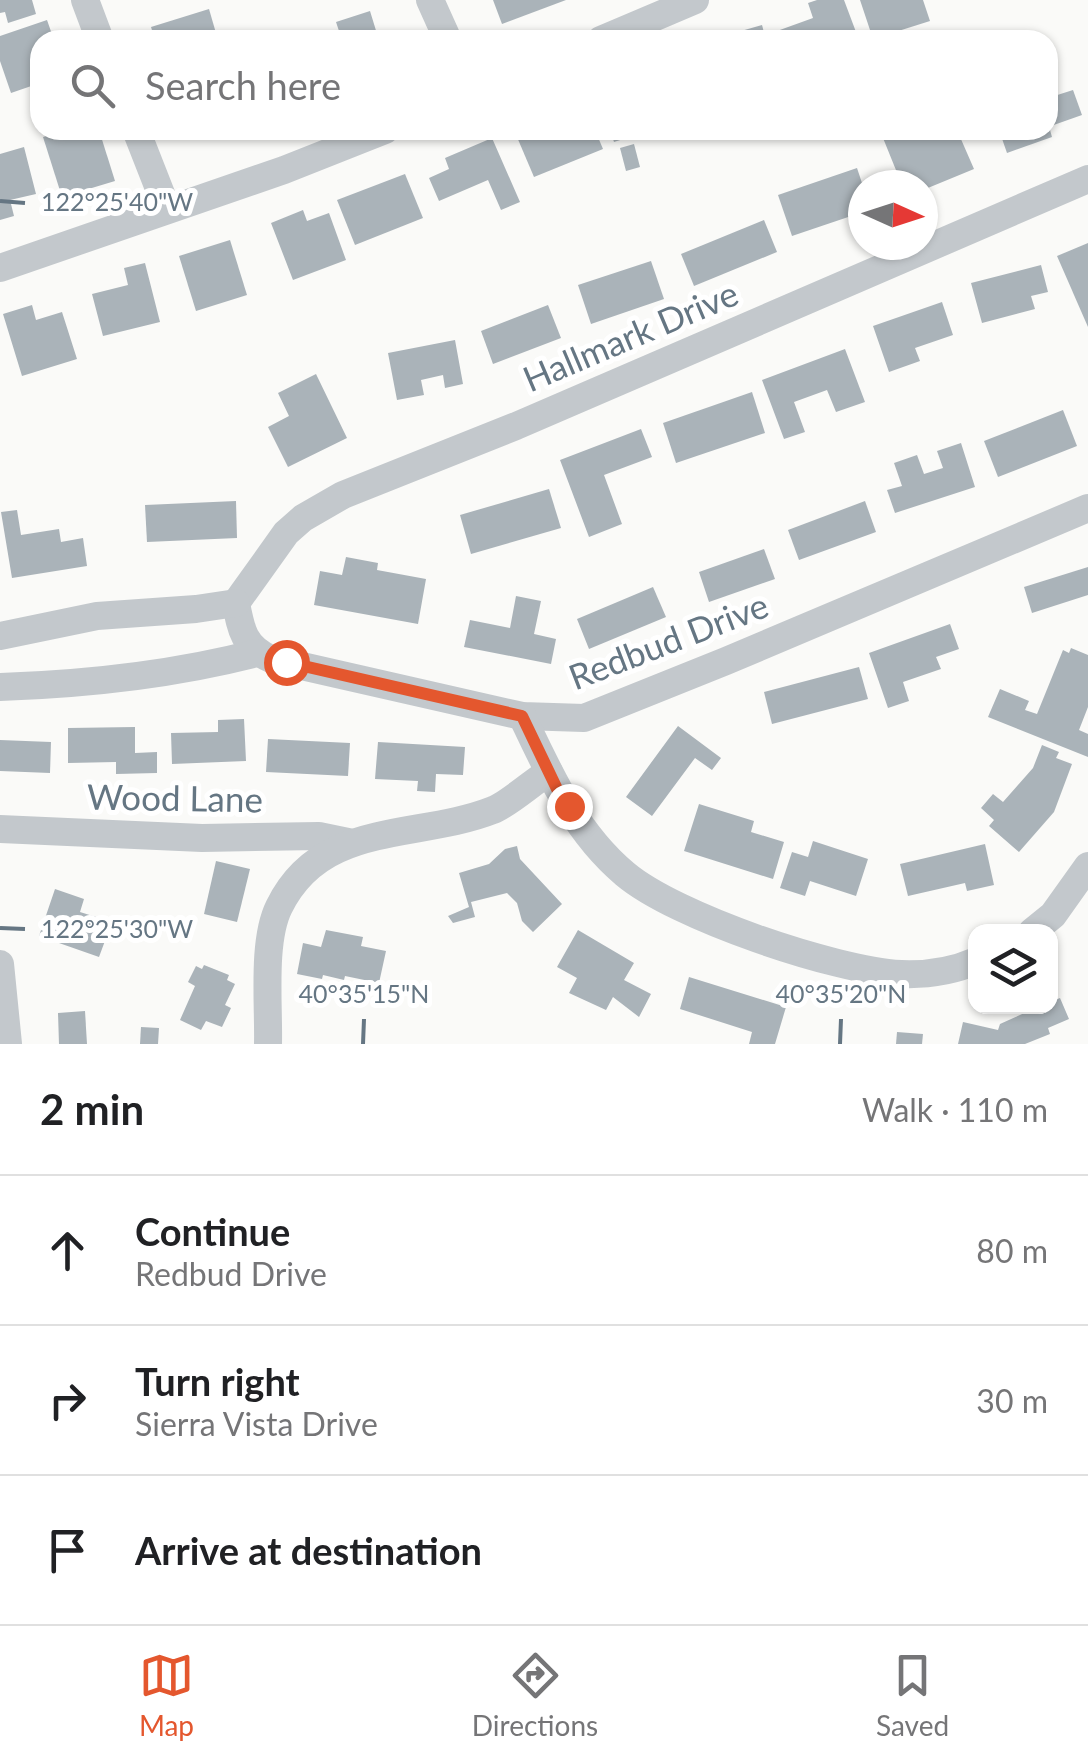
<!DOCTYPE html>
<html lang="en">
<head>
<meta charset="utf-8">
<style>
  body { margin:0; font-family:Lato,sans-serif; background:#f6f6f6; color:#202124 }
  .controls { position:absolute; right:30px; bottom:30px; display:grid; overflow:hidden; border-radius:20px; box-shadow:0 2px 8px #0004 }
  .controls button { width:90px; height:90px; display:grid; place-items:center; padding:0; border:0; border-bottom:2px solid #e0e0e0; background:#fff; color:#202124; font:50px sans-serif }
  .compass { position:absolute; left:848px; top:170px; width:90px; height:90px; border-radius:50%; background:#fff; box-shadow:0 2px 8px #0004; rotate:93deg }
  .stop { position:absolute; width:30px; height:30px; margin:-22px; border:8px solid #e4572e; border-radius:50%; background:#fff }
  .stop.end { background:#e4572e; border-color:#fff; box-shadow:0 2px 10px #0008 }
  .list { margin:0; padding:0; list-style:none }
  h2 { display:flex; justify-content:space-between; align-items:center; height:130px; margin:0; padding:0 40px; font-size:42px }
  h2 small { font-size:32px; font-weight:400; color:#757577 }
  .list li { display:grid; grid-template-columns:65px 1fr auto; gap:30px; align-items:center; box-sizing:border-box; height:150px; padding:0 40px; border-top:2px solid #e0e0e0 }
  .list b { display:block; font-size:38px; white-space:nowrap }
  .list p { margin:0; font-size:32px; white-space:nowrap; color:#757577 }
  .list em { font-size:32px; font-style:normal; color:#757577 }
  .icon { flex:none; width:55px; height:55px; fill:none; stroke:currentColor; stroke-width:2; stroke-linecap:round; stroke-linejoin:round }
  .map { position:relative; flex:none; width:1088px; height:1044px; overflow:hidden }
  .search { position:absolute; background:#fff; box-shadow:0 2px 8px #0004; left:30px; right:30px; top:30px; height:110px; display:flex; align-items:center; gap:25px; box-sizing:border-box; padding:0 35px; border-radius:30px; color:#757577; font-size:38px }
  .sheet { height:580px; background:#fff }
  nav { display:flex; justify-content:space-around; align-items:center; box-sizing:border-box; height:140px; border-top:2px solid #e0e0e0; background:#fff; font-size:28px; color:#757577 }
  nav a { display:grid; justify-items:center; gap:5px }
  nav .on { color:#e4572e }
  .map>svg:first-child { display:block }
  .building { fill:#aab3b9 }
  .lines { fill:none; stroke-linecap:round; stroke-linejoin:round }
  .minor { stroke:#c3c8cc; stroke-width:28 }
  .route { stroke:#e4572e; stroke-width:12 }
  .ticks { fill:none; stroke:#657683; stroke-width:4 }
  .labels { text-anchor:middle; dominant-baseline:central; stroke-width:10; stroke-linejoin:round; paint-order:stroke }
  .street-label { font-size:35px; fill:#657683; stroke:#fff }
  .ticks-label { font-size:25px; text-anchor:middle; fill:#657683; stroke:#fff; stroke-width:10; stroke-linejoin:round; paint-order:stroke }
</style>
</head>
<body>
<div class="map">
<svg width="1088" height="1044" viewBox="0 0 1088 1044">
  <rect width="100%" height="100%" fill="#fafaf8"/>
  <g class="building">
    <path d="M0,0H32L36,14L8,23L5,12L0,13Z"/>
    <path d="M493,0H566L502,24Z"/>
    <path d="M817,0H844L859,40H780L777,31L813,18L808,3Z"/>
    <path d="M860,0H923L930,21L873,39Z"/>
    <path d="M209,9L218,40H155L151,27Z"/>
    <path d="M370,11L378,37L392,33L394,40H342L336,22Z"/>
    <path d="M47,20L54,40H40V83L11,93L0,61V36Z"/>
    <path d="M762,25L766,40H713V39Z"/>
    <path d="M1073,90L1082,115L1048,127V98Z"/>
    <path d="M66,130H99L115,181L62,197L43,137Z"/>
    <path d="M514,130H595L603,149L534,177Z"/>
    <path d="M610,130H648V131L614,142Z"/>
    <path d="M902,130H957L974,169L923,190V185H902L883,138Z"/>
    <path d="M999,130H1050L1052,137L1007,153Z"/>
    <path d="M492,138L520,202L501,210L488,180L439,201L429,178L449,169L445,158Z"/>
    <path d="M634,144L640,167L626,171L620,148Z"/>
    <path d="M24,147L36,194L10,200L14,216L0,220V154Z"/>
    <path d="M857,168L863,186V212L792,236L778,195Z"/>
    <path d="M405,174L423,218L355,245L337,200Z"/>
    <path d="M303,210L307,221L329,213L346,260L293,280L271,223Z"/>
    <path d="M764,220L777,252L694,286L681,254Z"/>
    <path d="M230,240L247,295L196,311L179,256Z"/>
    <path d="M1088,243V327L1057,256Z"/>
    <path d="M651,261L664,299L591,324L578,285Z"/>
    <path d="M145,263L160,322L103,336L92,294L128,285L124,268Z"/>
    <path d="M1041,265L1048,292L1031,296L1035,309L982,323L971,283Z"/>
    <path d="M942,302L953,335L915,348L920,361L889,372L873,326Z"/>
    <path d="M32,305L36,320L62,312L77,359L22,376L3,314Z"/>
    <path d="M548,305L561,338L493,364L481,331Z"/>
    <path d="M455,340L463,384L445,388L443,375L421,380L424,395L397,400L388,353Z"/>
    <path d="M845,349L865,402L836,412L827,390L794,402L805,432L784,439L762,380Z"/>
    <path d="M316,374L347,438L288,467L268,427L289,416L278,393Z"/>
    <path d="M752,392L765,433L676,463L663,423Z"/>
    <path d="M1063,410L1077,446L998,477L984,441Z"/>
    <path d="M641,429L652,457L604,475L622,524L589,537L560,460Z"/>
    <path d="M961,443L975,487L895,513L887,490L902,486L894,463L917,455L924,474L943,468L937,451Z"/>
    <path d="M549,489L561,528L471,554L460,515Z"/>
    <path d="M236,501L237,538L147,542L145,505Z"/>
    <path d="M865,501L876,532L799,560L788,530Z"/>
    <path d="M17,510L21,535L59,529L61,542L83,538L87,566L12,578L1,512Z"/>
    <path d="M764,549L775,579L709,602L699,572Z"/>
    <path d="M346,557L378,563L377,570L426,579L418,624L314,605L320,571L342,575Z"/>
    <path d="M1088,567V595L1032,613L1024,587Z"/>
    <path d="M653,587L666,617L589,649L577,619Z"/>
    <path d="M516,596L541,601L534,634L556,639L551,664L464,647L470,620L510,628Z"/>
    <path d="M950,624L959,649L936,657L941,669L903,682L909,701L888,708L869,653Z"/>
    <path d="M1071,648L1088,655V707L1079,730L1088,734V757L988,717L1000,689L1029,701L1025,710L1037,714L1063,650L1069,653Z"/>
    <path d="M859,667L868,699L772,724L764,692Z"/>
    <path d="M244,719L246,761L172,764L171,733L218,732V720Z"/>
    <path d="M678,726L721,758L712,770L695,758L652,816L626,797Z"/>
    <path d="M135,727V753L157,752V773L116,774V762L68,763V728Z"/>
    <path d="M268,739L350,743L348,776L266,772Z"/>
    <path d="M0,740L51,742L50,773L0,771Z"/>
    <path d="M378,742L465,747L463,775L436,774L435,792L417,791L418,781L375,779Z"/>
    <path d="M1042,745L1059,752L1056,758L1072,764L1054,812L1019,852L989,826L994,820L981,808L993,794L1003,802L1033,768Z"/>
    <path d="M699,804L754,821L751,832L784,842L773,879L684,851Z"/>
    <path d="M813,841L868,859L856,896L810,881L805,896L780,888L792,852L808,857Z"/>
    <path d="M985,844L994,885L967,891L965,883L908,896L900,864Z"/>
    <path d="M517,846L520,859L562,904L533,932L522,921L517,903L507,893L471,902L475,917L453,923L448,916L469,907L459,873L489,864L505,849Z"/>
    <path d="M216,861L250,869L237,922L204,914Z"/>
    <path d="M55,889L84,899L80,912L112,922L99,957L39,936Z"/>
    <path d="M326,930L363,937L361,946L386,951L379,983L345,976L344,980L323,975L322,979L297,974L303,943L321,947Z"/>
    <path d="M578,930L634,963L624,980L651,994L639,1017L613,997L606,1010L569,993L577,978L557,967Z"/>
    <path d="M204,965L229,975L227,980L235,984L225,1005L231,1008L222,1027L206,1021L201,1030L180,1020L195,986L188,982L196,966L202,969Z"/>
    <path d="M689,977L786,1007L775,1044H749L752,1032L680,1009Z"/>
    <path d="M1060,998L1069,1019L1048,1028L1050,1034L1025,1044H958L963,1022L998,1030L1000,1024L1040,1006H1050V1002Z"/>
    <path d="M85,1011L87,1044H59L58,1013Z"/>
    <path d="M141,1027L159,1028L158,1044H140Z"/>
    <path d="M897,1032L923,1034L922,1044H896Z"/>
  </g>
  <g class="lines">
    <g class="minor">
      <path d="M85,0L100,40"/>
      <path d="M430,0L448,40"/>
      <path d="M601,40L695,0"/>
      <path d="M136,130L167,209"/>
      <path d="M0,268L284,170L385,130"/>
      <path d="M236,603L286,533L303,518L343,495L516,426L1088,179"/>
      <path d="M236,603C241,630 244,647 271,659L522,716L584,718L726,661L1088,508"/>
      <path d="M0,636L97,616L196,609L236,603"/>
      <path d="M0,687C88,684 172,675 257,653"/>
      <path d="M522,716C549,773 575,832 625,874C676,917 834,970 901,974C926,975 953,971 976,961"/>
      <path d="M0,829L202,838L319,836L348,842"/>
      <path d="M1032,932L1053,915L1088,866"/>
      <path d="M0,964L8,1044"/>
      <path d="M268,1044C269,1006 262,941 279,907C321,820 417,840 493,810C507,805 534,781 549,772"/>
    </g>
  </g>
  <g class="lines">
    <path class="route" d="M286,662L522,716L558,791L569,806"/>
  </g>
  <path class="ticks" d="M0,201L25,203M0,928L25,929M363,1044L364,1019M840,1044L841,1019"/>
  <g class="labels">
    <g class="street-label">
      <text transform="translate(630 335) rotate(-23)">Hallmark Drive</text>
      <text transform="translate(668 640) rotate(-21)">Redbud Drive</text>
      <text transform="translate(175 797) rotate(1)">Wood Lane</text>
    </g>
  </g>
  <g class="ticks-label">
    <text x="117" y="211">122°25'40"W</text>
    <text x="117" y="938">122°25'30"W</text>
    <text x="364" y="1003">40°35'15"N</text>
    <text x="841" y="1003">40°35'20"N</text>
  </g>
</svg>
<div class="controls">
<button><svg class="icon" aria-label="layers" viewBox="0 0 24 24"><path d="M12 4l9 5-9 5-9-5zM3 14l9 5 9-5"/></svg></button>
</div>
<svg class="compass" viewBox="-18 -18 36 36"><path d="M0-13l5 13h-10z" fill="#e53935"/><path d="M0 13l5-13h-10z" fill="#757577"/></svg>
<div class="stop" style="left:286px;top:662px"></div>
<div class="stop end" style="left:569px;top:806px"></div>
<div class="search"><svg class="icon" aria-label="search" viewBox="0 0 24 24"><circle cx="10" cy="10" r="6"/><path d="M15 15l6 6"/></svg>Search here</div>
</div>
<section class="sheet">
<h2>2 min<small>Walk · 110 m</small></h2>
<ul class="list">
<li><svg class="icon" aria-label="ahead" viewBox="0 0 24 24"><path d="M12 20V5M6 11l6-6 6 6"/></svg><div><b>Continue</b><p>Redbud Drive</p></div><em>80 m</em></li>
<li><svg class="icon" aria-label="right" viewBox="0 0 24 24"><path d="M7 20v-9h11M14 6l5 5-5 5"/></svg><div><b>Turn right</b><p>Sierra Vista Drive</p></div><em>30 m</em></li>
<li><svg class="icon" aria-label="arrive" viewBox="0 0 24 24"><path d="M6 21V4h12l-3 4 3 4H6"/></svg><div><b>Arrive at destination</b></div></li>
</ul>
</section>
<nav>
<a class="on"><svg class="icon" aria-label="map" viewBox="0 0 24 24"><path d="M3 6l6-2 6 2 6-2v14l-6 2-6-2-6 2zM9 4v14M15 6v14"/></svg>Map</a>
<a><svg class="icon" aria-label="directions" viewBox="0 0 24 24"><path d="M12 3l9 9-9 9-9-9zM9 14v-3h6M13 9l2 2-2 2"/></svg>Directions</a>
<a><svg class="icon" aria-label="saved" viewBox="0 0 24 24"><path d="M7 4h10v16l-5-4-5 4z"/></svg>Saved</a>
</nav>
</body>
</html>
